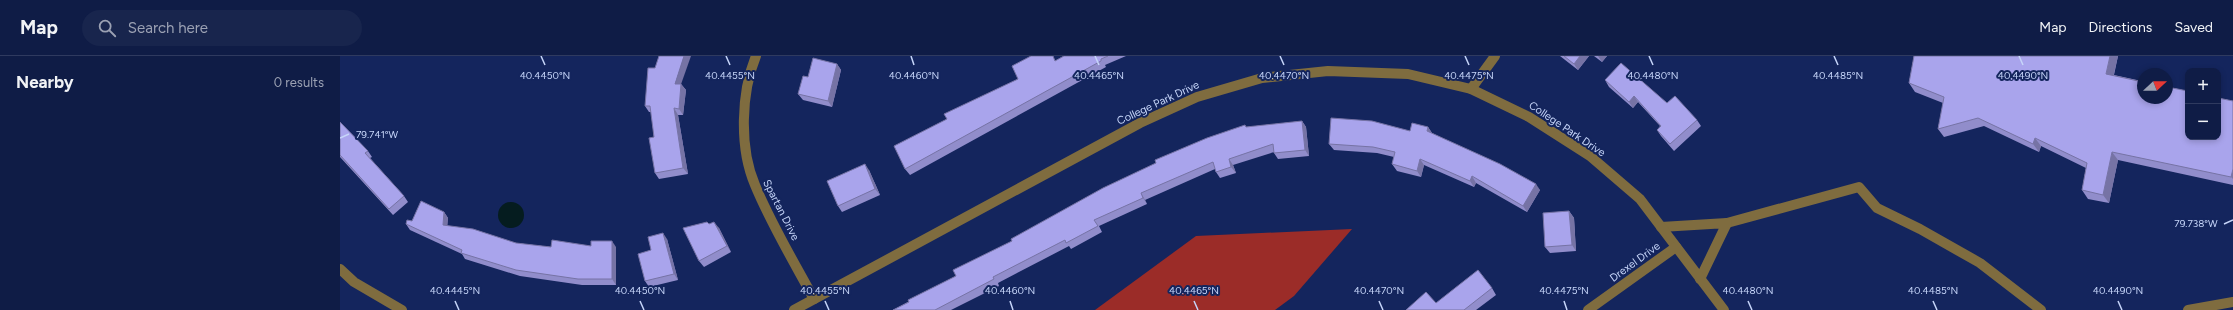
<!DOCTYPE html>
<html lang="en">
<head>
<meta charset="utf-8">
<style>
  body { margin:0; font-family:Figtree,sans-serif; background:#18254d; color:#f1f3f6 }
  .controls { position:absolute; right:12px; top:12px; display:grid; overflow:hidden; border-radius:8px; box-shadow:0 2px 6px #0003 }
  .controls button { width:36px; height:36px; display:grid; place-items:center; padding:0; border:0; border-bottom:1px solid #2f3a5f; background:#0f1c46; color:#f1f3f6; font:20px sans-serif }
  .compass { position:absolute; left:1797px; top:12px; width:36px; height:36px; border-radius:50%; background:#0f1c46; box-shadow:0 2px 6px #0003; rotate:68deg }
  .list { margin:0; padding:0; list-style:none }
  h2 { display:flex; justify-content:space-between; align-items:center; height:52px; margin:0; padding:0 16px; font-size:17px }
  h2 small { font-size:13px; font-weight:400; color:#9ba1b3 }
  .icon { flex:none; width:22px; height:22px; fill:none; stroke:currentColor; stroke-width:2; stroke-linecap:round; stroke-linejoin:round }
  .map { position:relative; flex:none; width:1893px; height:254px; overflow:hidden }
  header { display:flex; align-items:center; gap:24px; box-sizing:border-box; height:56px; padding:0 20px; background:#0f1c46; border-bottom:1px solid #2f3a5f }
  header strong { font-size:19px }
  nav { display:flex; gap:22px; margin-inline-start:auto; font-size:14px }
  .search { width:280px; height:36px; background:#18254d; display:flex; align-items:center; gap:10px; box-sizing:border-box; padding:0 14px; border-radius:22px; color:#9ba1b3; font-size:15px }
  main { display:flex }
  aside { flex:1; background:#0f1c46 }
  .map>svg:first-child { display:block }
  .forest { fill:#9b2c28 }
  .water { fill:#051c1f }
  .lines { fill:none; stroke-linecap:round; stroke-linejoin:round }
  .minor { stroke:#7f6c3f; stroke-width:10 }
  .wall { fill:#918dcb }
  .shaded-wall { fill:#7673a5 }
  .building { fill:#a9a4ec; stroke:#7673a5 }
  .ticks { fill:none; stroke:#c6d5f9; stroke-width:1.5 }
  .labels { text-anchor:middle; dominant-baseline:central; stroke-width:4; stroke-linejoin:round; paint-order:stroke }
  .street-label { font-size:11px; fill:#c6d5f9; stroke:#14255d }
  .ticks-label { font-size:10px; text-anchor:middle; fill:#c6d5f9; stroke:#14255d; stroke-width:4; stroke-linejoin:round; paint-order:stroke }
</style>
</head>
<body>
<header>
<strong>Map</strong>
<div class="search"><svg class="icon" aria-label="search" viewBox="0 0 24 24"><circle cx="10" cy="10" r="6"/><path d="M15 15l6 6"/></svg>Search here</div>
<nav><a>Map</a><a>Directions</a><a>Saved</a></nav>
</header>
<main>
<aside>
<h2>Nearby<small>0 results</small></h2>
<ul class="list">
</ul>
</aside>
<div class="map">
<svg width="1893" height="254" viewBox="0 0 1893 254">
  <rect width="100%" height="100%" fill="#14255d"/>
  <path class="forest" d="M1012,173L954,240L935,254H755L856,180Z"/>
  <circle class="water" cx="171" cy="159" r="13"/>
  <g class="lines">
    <g class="minor">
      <path d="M416,0C401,36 399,92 415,129C431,168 454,206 474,243"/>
      <path d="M1131,33L1155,0"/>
      <path d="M1387,167L1519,131L1537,152L1580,173L1640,207L1701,254"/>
      <path d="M1321,171L1387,167L1360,223"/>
      <path d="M0,213L14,226L62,254"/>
      <path d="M454,254L800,67L857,41L922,22L988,15L1068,18L1131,33L1189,61L1250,100L1300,143L1384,254"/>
      <path d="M1248,254L1336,191"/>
      <path d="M1848,254L1893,246"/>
    </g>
  </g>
  <g class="wall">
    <path d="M724,0H786L765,9L766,11L570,119L565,113L607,63Z"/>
    <path d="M1220,0H1249L1238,14Z"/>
    <path d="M1254,0H1267L1262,6Z"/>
    <path d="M1574,0H1778L1774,19L1893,45V129L1778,104L1769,147L1748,143L1742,134L1746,112L1701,90L1699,96L1644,70L1604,81L1598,73L1603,47L1575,36L1569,27Z"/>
    <path d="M497,8L501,14L492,51L463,44L458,38L468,21Z"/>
    <path d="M1265,24L1327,47L1357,64L1361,70L1334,95L1321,80L1317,74L1320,70L1298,46L1293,52L1269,31Z"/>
    <path d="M341,28L346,34L343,59H338L348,118L319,123L315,117L314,81L311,56H309L305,50Z"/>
    <path d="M962,65L966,71L969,100L938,103L934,97V96L893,109L896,117L880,122L876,116L875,113L805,144L807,148L759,170L762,176L731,193L729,190L658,227L659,230L611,254H553L616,220L907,71Z"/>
    <path d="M0,66L28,95L32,101L30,102L64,140L68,146L53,159L0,101Z"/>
    <path d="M1088,71L1092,77L1200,134L1187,156L1136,127L1134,131L1084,109L1081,121L1057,115L1052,108L1054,101L1037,97L994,94L989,88L1070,75Z"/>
    <path d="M529,114L540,139L502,156L498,150Z"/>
    <path d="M1229,155L1234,162L1236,195L1210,197L1205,191Z"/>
    <path d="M104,156L108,162L107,170L176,187L211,191L251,190L276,191V229H242L180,220L125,203L122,198L70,174L66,168L72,165Z"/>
    <path d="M369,168L379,172L391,196L364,211L359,205Z"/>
    <path d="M327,183L338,224L309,231L305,225L311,194Z"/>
    <path d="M1152,232L1156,239L1136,254H1066L1096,247Z"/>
  </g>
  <g class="shaded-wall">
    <path d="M344,0H351L339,34L335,28Z"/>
    <path d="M1240,0H1249L1238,14L1234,8Z"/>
    <path d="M1258,0H1267L1262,6Z"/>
    <path d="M1770,0H1778L1772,26L1766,18Z"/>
    <path d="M497,8L501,14L492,51L488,45Z"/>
    <path d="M341,28L346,34L343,59L339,53Z"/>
    <path d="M1294,40L1298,46L1293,52L1289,46Z"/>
    <path d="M334,52L338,59L348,118L343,112Z"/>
    <path d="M962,65L966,71L969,100L965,94Z"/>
    <path d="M1088,71L1092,77L1087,75Z"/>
    <path d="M1695,82L1701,90L1699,96L1693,88Z"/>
    <path d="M1772,96L1778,104L1769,147L1763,139Z"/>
    <path d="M889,103L893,109L896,117L891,111Z"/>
    <path d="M1080,103L1084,109L1081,121L1077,115Z"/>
    <path d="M525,108L529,114L540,139L535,133Z"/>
    <path d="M1893,113V123L1891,121Z"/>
    <path d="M1132,120L1136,127L1134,131L1130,125Z"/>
    <path d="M1196,128L1200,134L1187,156L1183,150Z"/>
    <path d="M801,137L805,144L807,148L803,142Z"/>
    <path d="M1229,155L1234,162L1236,195L1232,189Z"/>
    <path d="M104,156L108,162L107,175L103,169Z"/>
    <path d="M374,166L379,172L391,196L387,190Z"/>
    <path d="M323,177L327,183L338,224L334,218Z"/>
    <path d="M272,185L276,191V229L272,223Z"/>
  </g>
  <g class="building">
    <path d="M319,0H344L335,28H341L339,53L334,52L343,112L315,117L309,82L314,81L310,50H305L308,12H315Z"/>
    <path d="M691,0H713L715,5L724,0H768L761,3V5L565,113L554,90L607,63L604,58L678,23L672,10Z"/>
    <path d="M1224,0H1240L1234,8Z"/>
    <path d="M1574,0H1770L1766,18L1803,26V42H1827V31L1848,35V81H1878V42L1893,45V113L1891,121L1772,96L1763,139L1742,134L1747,107L1695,82L1693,88L1638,62L1598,73L1604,41L1569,27Z"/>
    <path d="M473,2L497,8L488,45L458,38L463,20L468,21Z"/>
    <path d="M1281,7L1327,47L1335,40L1357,64L1330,88L1317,74L1321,70L1294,40L1289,46L1265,24Z"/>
    <path d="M991,62L1032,65L1070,75L1072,67L1088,71L1087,75L1160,108L1196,128L1183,150L1132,120L1130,125L1080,103L1077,115L1052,108L1055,96L1033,91L989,88Z"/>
    <path d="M962,65L965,94L934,97L933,88L889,103L891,111L876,116L873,106L801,137L803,142L754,164L758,170L726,187L725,184L653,221L654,223L595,254H553L569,246L568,244L616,220L613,214L672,185L671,183L763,132L816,107L815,104L867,82L905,69L906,71Z"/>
    <path d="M0,66L28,95L25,97L64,140L49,153L0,99Z"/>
    <path d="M525,108L535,133L498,150L487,125Z"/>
    <path d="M81,145L104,156L103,169L133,173L176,187L211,191L212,184L251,190V185H272V223H238L176,214L121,197L122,194L66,168L67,164L72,165Z"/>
    <path d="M1229,155L1232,189L1205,191L1203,157Z"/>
    <path d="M367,166L369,168L374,166L387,190L359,205L343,172Z"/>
    <path d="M323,177L334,218L305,225L298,198L311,194L308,181Z"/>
    <path d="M1138,214L1152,232L1124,254H1066L1086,236L1096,247Z"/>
  </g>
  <path class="ticks" d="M201,0L205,9M386,0L390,9M571,0L574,9M755,0L759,9M940,0L944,9M1125,0L1129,9M1309,0L1313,9M1494,0L1498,9M1679,0L1683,9M0,82L9,78M1884,168L1893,164M115,245L119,254M300,245L304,254M485,245L489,254M670,245L673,254M854,245L858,254M1039,245L1043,254M1224,245L1227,254M1408,245L1412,254M1593,245L1597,254M1778,245L1782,254"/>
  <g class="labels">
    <g class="street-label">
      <text transform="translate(818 47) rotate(-25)">College Park Drive</text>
      <text transform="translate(1227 73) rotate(34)">College Park Drive</text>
      <text transform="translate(441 154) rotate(63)">Spartan Drive</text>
      <text transform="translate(1295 206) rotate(-36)">Drexel Drive</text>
    </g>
  </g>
  <g class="ticks-label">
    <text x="205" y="23">40.4450°N</text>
    <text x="390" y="23">40.4455°N</text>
    <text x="574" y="23">40.4460°N</text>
    <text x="944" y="23">40.4470°N</text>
    <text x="759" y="23">40.4465°N</text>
    <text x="1129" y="23">40.4475°N</text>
    <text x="1313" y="23">40.4480°N</text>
    <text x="1498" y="23">40.4485°N</text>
    <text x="1683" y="23">40.4490°N</text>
    <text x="37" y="82">79.741°W</text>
    <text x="1856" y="171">79.738°W</text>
    <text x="854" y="238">40.4465°N</text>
    <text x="1224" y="238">40.4475°N</text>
    <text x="1408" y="238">40.4480°N</text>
    <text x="1593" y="238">40.4485°N</text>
    <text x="1778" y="238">40.4490°N</text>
    <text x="115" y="238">40.4445°N</text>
    <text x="300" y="238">40.4450°N</text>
    <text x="485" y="238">40.4455°N</text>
    <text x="670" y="238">40.4460°N</text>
    <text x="1039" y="238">40.4470°N</text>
  </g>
</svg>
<div class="controls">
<button>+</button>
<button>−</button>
</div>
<svg class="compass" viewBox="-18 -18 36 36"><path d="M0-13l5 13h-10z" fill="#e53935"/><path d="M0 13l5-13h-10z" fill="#9ba1b3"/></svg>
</div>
</main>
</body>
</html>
